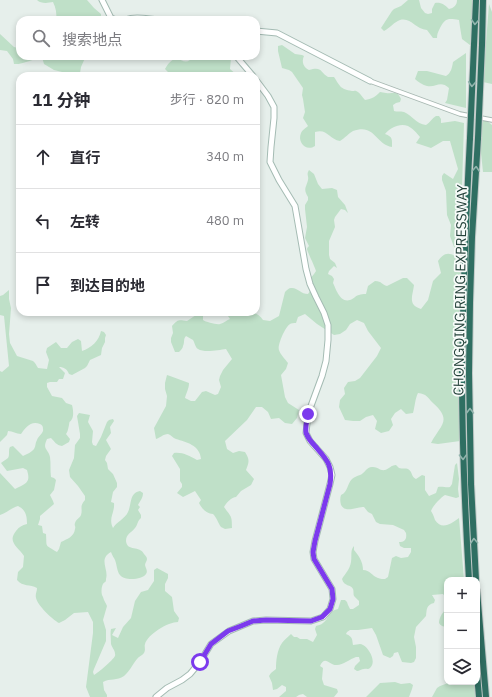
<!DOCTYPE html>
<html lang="zh">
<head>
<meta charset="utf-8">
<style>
  body { margin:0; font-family:"IBM Plex Sans","Noto Sans SC",sans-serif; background:#f7f7f7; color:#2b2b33 }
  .controls { position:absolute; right:12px; bottom:12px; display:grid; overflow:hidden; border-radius:8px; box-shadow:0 2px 6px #0003 }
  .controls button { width:36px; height:36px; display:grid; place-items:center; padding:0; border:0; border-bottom:1px solid #e1e1e2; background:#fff; color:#2b2b33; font:20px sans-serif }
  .stop { position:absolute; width:12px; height:12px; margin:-9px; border:3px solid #7c3aed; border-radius:50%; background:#fff }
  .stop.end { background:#7c3aed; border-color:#fff; box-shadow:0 1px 4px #0008 }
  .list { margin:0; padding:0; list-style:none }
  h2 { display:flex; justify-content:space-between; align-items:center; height:52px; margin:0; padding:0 16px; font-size:17px }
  h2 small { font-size:13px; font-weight:400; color:#7c7c81 }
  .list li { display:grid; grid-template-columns:26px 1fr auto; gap:12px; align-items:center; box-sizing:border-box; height:64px; padding:0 16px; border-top:1px solid #e1e1e2 }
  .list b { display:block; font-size:15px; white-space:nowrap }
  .list em { font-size:13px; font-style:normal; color:#7c7c81 }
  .icon { flex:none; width:22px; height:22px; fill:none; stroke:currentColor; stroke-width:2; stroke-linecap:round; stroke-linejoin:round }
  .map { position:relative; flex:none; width:492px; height:697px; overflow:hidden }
  .search { position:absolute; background:#fff; box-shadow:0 2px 6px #0003; left:16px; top:16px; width:244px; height:44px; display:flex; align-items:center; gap:10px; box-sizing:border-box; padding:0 14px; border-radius:12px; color:#7c7c81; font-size:15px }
  .panel { position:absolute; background:#fff; box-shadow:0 2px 6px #0003; left:16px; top:72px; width:244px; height:244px; border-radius:12px }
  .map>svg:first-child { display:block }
  .green { fill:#bfe0c8 }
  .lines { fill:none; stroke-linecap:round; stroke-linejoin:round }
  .street-casing { stroke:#a8b8b2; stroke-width:5.5 }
  .secondary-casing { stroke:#a4bbb3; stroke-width:7 }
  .highway-casing { stroke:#c2cac8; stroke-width:8 }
  .street { stroke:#fff; stroke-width:3.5 }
  .secondary { stroke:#fff; stroke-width:5 }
  .highway { stroke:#2f6f62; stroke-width:6 }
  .highway-bridge-casing { stroke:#c2cac8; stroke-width:8; stroke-linecap:butt }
  .highway-bridge { stroke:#2f6f62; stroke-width:6 }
  .oneway { stroke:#93b5ae }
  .route { stroke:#7c3aed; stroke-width:5 }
  .labels { text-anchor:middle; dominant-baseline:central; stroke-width:3.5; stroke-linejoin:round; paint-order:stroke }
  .street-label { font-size:14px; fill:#24423a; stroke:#f7fbf9 }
</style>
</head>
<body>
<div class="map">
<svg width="492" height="697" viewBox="0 0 492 697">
  <rect width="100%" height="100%" fill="#e6efeb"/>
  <g class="green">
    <path d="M37,0H87L94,8L101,14V18L103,20H56C57,14 56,8 53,2C48,3 41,4 37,0Z"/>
    <path d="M408,0H419L421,8L425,13L428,14L432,13V9L435,3C441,2 445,5 449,9C454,8 457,5 457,0H475L470,45L462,39L460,27L459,20C448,18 445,18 440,28C438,32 437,34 437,38H433L427,30C415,29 411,17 400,20C394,22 390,28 384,31L381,28L392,11L394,9L401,6Z"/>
    <path d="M489,4L492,12V84L483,82Z"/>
    <path d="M0,34L14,47L18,48L20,43V56H92L90,57L85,58L81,67L80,73L70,74L54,70L44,64L42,57C34,59 21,65 14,64L13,59L7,51L0,50Z"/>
    <path d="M282,45L295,54L302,55L304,56C301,62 304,68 309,70C322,66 320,72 328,77H334C340,86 340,89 352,91C355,91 355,90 358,92C361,94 362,97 365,100C372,99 375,97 380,92C382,92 384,93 386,93C394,94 397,90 401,99L400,102L396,103L393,105L394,111C397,112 400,111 404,112C412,115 416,124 426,125C430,123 432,118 436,116H439L441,119V123L455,121L464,123L460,251L456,250L454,247L450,236L451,225L447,215L446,191L442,180V176L444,173L453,179L458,169L450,141H443L431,148L416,143L420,137C417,133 412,128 408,126C400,123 391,127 385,134C393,137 392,139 392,147C375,144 375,123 353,131C349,133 345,138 340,141C329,139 327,128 315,132V146C306,152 297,142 301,133C302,130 306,128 308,126L303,118L305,112L303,99L302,95L303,88L292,72L289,70L282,68L278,51V46Z"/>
    <path d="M466,53V108L445,103L447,100L449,88C440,80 436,88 427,86C423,85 418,82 415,79L418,71H427L446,76C451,73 452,68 453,62Z"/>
    <path d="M193,56H229L231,58L230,69L238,76H172L165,69C168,64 170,61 176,58C183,61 188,65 193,56Z"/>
    <path d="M483,120L487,121L492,125V172H483L479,134Z"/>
    <path d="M309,170L314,174L318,184L322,189L332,188L337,190L338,197L345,205L348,213L345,210L341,209L335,217L334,220L335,227L329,241V255L330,259L335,263L337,268L334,266L329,271L328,274L332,276L334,279L333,283C336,289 340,303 350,300C354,299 356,295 359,295C361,294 363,294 366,294L368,286L375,281C382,281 382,285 387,286L403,278H407L414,285C413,295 407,305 421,309L428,300L433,281L441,273L438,261C446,249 453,254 462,261L460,441L438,444L431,443C440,425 453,421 433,403C427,397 427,394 418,393C415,399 415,406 413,413L406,414L401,409L395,413L391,419L393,425L389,431L381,433L375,429L377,421L373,415L366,417L360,421H353L345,420L339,407L340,400L345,394L344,388L348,382L355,381L360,378L377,356L381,348L368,331L364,323L357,320L350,324L346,330L340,334L334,335L317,324L305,314L298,317L296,323C294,323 291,323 290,324C285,327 277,346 279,350C280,354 285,359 288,363L286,369L281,375L285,397L288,403L299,410L297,418L292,424L285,423L279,418L271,419L268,412L262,407H256L247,420L225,441L227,449L233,453L239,451L245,452C250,460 249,462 246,470L254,479L251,485L241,491L236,497C232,497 226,503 224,507C231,517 232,515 232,528L225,529L221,527C218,523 217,518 213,514C207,514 202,509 199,503L201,500L195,491L183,497L177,493L182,487V484L180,481V469L172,456L174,453C183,452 189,456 197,460L201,459C200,445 186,442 176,439C173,438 171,435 168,434C163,434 160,438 156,439L154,428L166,406L167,396L165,389V383L167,375L170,376L189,383C189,389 186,393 185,398L191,401H195L202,392L206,391L215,395L218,394L221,387L219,380L220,376L223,370L232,359L226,349C219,350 204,353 198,349C195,347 195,343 193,340L186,336C183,339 185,342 183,346C183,348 181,350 179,352H175L171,342V338L173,333L172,326C178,319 179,320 187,321L199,313H201L203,316V320C206,322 217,325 220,324C224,323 227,320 230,319L228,316L229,312C241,312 256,309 263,320L270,321L279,316L285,292C287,290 289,288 291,288C297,287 301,294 308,294L310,291L309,280L314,274L316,271C315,267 307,251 307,249C307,248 308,247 309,246L305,238L307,227L305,209V205L308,200V197C303,189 306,188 308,180C309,175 306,175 309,170Z"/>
    <path d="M9,290V299L11,308L9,334L10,343L17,356L33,361L35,363L38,368L47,369L49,360L46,352L47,348L56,342L61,348H67L72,342L78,339L81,341L82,351C91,348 99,341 101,331L104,332L106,335L105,338V342L102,348L101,355L90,360L87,366L85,368L72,375L69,374C67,369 64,367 59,367L65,373L63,379H59L57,382H50L47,383V387L52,396L62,398L66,403L72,405C73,409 74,415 72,419C69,424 70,419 69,425C68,429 68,431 66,434L70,439L69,442L62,446C56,445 55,442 51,438L47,439C42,450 48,448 50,457C51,464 50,470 51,477L54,478L56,480L54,490L50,495L53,501L54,504L40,516V519L38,525L42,526L43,533L46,534C47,548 44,544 57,552L59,549L61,542C67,539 74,537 75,529C76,526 74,526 75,523C76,519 80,518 81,515C83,508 79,507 85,500V496L78,486L70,477L69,470L74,458L75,445L80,438V434L77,416L79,413L90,415L88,422L93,431L92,442L93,445L96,446L101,437L107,422L109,420L113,419L114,421L110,427L111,433L106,440L111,449L106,456L105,460L107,463L108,469L113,474L117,483V487L113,492L111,502L114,503C115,513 108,518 113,528C116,522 125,519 128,512C132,504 129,493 140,491L143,493C143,498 140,501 138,505L140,507L138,510L141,515V518C137,521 138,525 135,528C131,533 126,534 126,541C127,552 140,545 144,554C145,555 147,557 147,559C147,561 145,563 145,565C146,569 148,571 146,574C142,580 124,581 120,575C117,572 117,565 115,560C114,558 112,555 111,552C98,559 109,569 106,579C106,583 105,581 103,584C101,588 101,594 103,597C104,601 106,603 107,606L103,620L106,630V641L94,669L93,672L94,675C98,673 113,660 115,656C116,651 112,648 111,644C111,639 110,634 111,629L116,628L112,635L118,638L123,627L131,618L135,601L141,592L148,590L154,581V570L157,568L168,574V578L165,584V591L172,597L174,611L179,618L178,622C168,622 148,634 145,644C144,647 146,649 144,653C142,656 139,656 137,659C132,665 130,671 124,676C117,681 110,678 103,682L104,690L107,695V697H90L86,687L93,633V622L88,612L74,613L65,620L59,623C52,619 38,606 36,598C35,594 37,592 37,588C30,584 23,587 17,580L18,572L23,567L24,556C18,547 7,542 16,531C19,527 22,525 27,524C27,516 26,510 18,506C11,508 7,513 0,515V473L15,489C26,483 31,483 27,470L23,468L7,471L1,463C3,461 6,460 8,458C10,455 8,450 10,447L13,446L23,456C27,454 32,452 34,449C36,446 35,443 37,440C38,436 44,433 43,429C43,426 42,425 40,424C31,420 25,428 21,434C16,434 13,431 8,431L7,435L0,442V371L2,372L9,366L4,316L0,315V296L3,295Z"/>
    <path d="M457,463L459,479L458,489L459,497L456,498L445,495C441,497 432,507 431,511C433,514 434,517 435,520C442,531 452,523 459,518L464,580H447V599L443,594L432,595L435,600L434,603C426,605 427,609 426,616L416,627L414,637L416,647V658L414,662L411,663L402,662L398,652L394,653L393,656L390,658L383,655L376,635L372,628L358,630H350L347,632L346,634C353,637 352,639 353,645C357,645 360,643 363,645C369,648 377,662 370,668C367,670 367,668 364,669C362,669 359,671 357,671L354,669L355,666L360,661L359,657H356C350,659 343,665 337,665C330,666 325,654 320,666L323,668L322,679L324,685L337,689L338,692L334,697H307L303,694L299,695L296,697H279L286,691V687L282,685L277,689L273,690L272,683L269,676L271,673L276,669C276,661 277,650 282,643C284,640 288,637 291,634L294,637H297L300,639H307L313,642L317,635L315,629L316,626C318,625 321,625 323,623C329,619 328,611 338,609L341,600H345L347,602L348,605L350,609H353L359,605V601L354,596C353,594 354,592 353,589C351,584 344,587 342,579C345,574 350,569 351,562C352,556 350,550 354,546V550C359,556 363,562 363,570C370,570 372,576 378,578C380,579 383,579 385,579L388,577L392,558L396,556L401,558L408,557L411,552V548H404L400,546L399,542C405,542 407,539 406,533L404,530L393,525L380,524L376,522L372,514L368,512L364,507C357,506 346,514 341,505C340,501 340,498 341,495C348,492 347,484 352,479C354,477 357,476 360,475C365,473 367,466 373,467C378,467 380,471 385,470C389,469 391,465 396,465L399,468C402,469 406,468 408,469C413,472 411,477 416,479L422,475L425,476V490L429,496L436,493L438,487C443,486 446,488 450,487L452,484L455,465Z"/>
    <path d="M447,608V626C443,627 441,626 439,623C439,617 443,612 447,608Z"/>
    <path d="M395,682L401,684L410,683L413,685L412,689L409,697H366L380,683Z"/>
    <path d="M451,682H476L478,697H432L437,688L440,686Z"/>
  </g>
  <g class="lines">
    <defs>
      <path id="street" d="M370,81L460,114L492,120"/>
      <g id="secondary">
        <path d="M102,0L111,18L116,20"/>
        <path d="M125,20C136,16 146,19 158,20"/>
        <path d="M256,31L277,33L370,81"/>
        <path d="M236,56L253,76"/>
        <path d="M156,697L167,688L182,680L190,674L200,662L211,644L229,631L253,621L266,620L311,621L323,617L330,609L333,599L332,589L314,559L313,552L315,541L330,484L332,475L330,467L326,459L310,441L306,433L308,414L322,376L326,361L328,340V325L324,313L316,297L310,284L306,269L295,206L279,180L270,162L271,147L274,118V107L268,96L256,80"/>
      </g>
      <g id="highway">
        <path d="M474,45L476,0"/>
        <path d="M482,45L483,0"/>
        <path d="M469,580C465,511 462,441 462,371C463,294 466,216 470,138"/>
        <path d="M476,580L471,484L469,373L470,303L472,237L478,138"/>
        <path d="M477,591L486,697"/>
        <path d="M477,674L479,697"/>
      </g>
    </defs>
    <use href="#street" class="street-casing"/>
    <use href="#secondary" class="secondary-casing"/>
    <use href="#highway" class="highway-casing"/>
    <use href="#street" class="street"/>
    <use href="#secondary" class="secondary"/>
    <use href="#highway" class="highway"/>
    <defs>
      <g id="highway-bridge">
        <path d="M470,138L474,45"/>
        <path d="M478,138L482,45"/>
      </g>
    </defs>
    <use href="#highway-bridge" class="highway-bridge-casing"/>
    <use href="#highway-bridge" class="highway-bridge"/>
  </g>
  <defs><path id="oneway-chevron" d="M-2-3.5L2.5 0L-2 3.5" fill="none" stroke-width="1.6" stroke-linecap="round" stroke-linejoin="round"/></defs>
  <g class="oneway">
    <use href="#oneway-chevron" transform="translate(475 22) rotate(93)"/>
    <use href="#oneway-chevron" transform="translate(472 84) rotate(93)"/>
    <use href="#oneway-chevron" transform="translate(476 169) rotate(-87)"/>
    <use href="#oneway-chevron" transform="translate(470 411) rotate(-91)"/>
    <use href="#oneway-chevron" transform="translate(463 457) rotate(88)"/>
    <use href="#oneway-chevron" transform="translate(474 541) rotate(-93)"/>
  </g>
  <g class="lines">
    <path class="route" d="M200,662L211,644L228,631L241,626L253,621L266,620L311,621L322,617L330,609L333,599L332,589L314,559L313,552L315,541L330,484C333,465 327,460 315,446C311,442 308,438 306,433C305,427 307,420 308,414"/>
  </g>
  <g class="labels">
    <g class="street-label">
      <text transform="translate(460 290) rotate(-89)">CHONGQING RING EXPRESSWAY</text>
    </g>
  </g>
</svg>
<div class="controls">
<button>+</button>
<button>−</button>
<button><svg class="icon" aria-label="layers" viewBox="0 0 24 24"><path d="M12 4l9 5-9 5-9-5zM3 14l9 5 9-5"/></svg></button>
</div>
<div class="stop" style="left:200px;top:662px"></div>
<div class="stop end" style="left:308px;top:414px"></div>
<div class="search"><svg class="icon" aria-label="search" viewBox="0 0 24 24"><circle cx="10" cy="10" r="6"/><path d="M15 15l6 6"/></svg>搜索地点</div>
<section class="panel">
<h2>11 分钟<small>步行 · 820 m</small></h2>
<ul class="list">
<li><svg class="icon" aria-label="ahead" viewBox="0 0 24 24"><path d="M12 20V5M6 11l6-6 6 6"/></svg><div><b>直行</b></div><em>340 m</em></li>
<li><svg class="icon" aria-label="left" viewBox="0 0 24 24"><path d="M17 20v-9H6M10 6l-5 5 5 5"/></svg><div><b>左转</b></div><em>480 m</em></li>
<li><svg class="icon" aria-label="arrive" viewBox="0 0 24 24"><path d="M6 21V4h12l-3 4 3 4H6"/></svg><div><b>到达目的地</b></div></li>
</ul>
</section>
</div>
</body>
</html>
